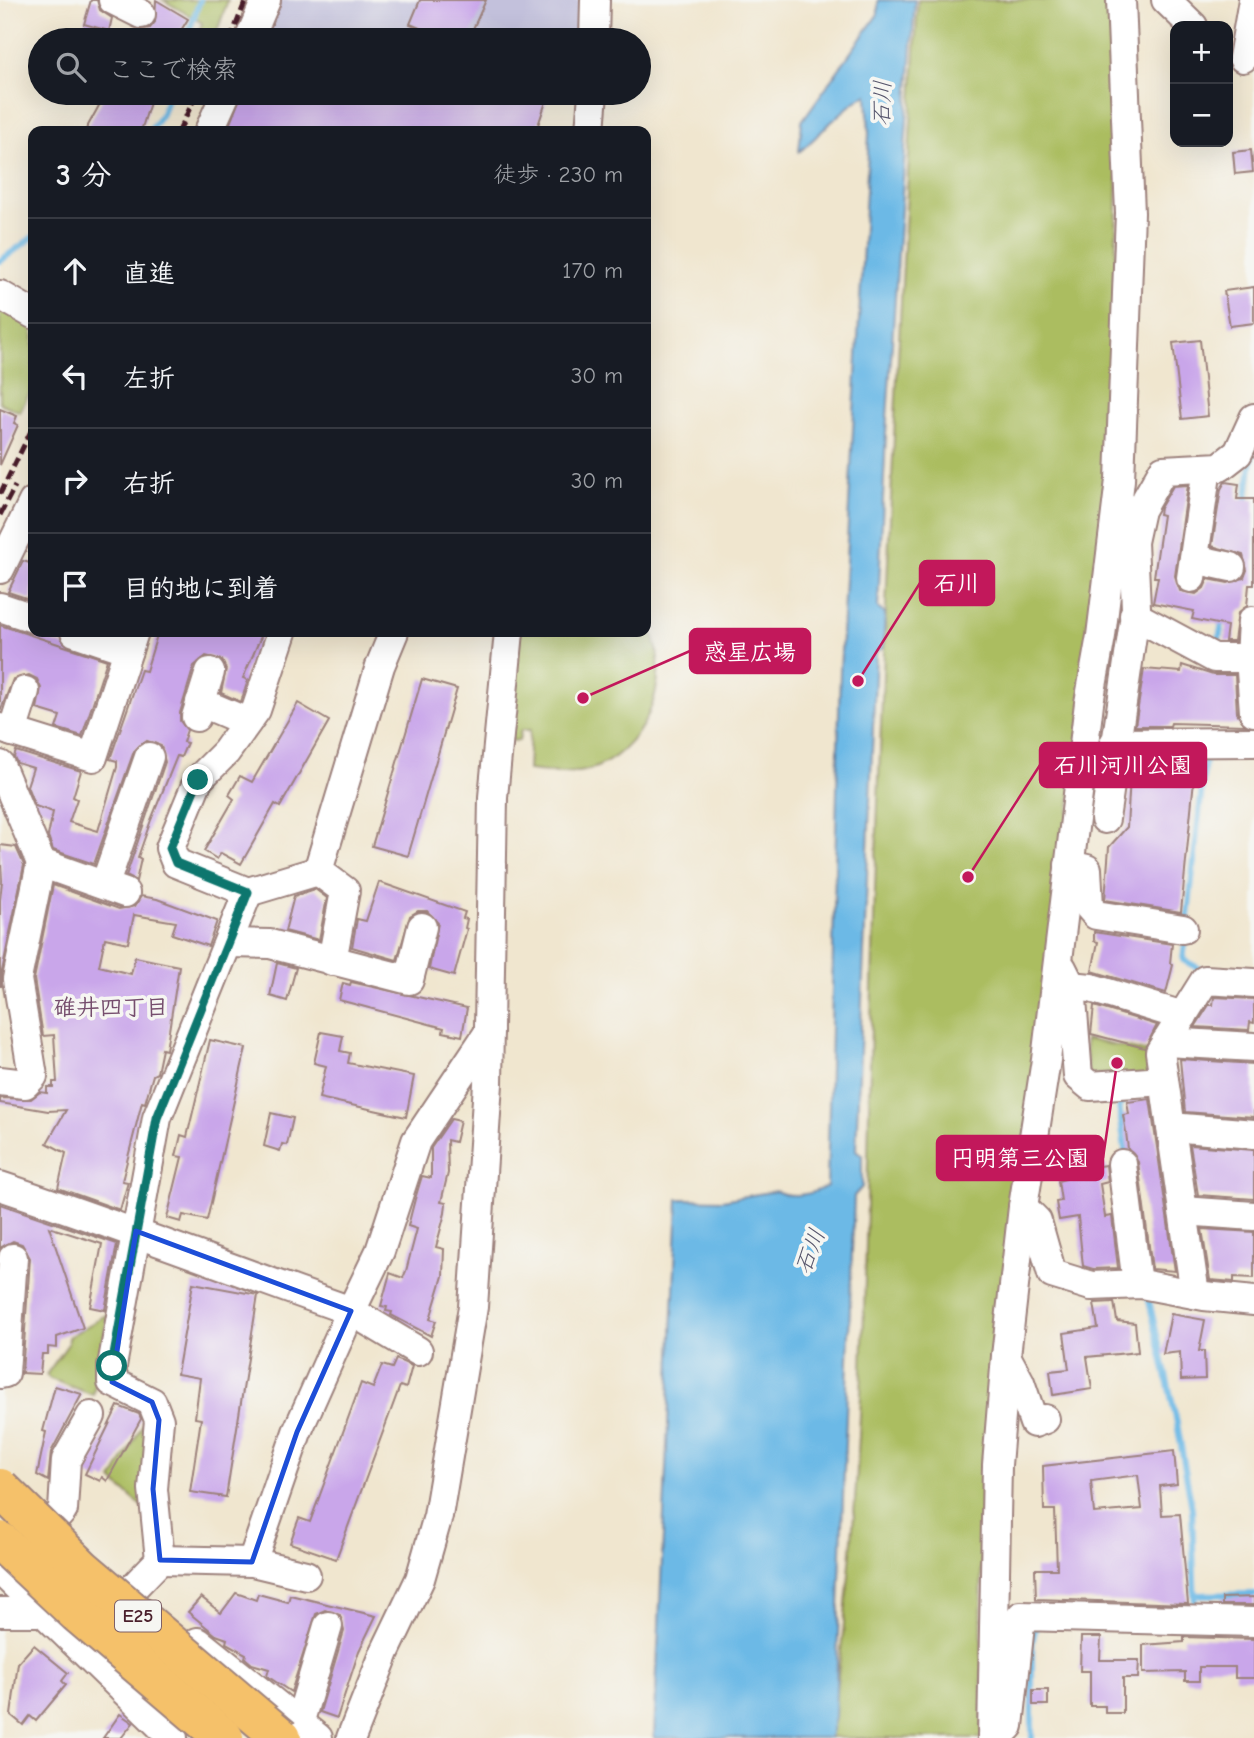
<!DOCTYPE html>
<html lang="ja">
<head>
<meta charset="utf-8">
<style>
  body { margin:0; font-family:"Comic Neue","Klee One",sans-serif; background:#20242c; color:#f1f3f6 }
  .controls { position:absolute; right:21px; top:21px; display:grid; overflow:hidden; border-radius:14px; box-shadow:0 7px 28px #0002 }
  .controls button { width:63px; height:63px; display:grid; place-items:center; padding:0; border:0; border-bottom:2px solid #363941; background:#171b24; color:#f1f3f6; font:35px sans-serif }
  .stop { position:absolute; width:21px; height:21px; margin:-16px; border:5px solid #0f766e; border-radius:50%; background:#fff }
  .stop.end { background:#0f766e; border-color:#fff; box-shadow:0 2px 7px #0008 }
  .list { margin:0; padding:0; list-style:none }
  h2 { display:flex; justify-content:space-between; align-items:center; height:91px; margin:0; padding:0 28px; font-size:30px }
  h2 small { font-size:23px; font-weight:400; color:#9ea1a6 }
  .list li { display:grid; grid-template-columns:46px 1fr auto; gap:21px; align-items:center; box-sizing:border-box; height:105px; padding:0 28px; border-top:2px solid #363941 }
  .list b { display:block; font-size:26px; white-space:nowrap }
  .list em { font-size:23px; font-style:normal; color:#9ea1a6 }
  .icon { flex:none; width:38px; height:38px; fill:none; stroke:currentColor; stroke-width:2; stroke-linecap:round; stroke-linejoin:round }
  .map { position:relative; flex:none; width:1254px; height:1738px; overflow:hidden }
  .search { position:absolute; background:#171b24; box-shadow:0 7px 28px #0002; left:28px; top:28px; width:623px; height:77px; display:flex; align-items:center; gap:18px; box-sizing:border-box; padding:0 24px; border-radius:38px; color:#9ea1a6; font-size:26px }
  .panel { position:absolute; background:#171b24; box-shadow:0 7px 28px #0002; left:28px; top:126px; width:623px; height:511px; border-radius:14px }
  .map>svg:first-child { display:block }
  .industrial { fill:#c3c1dc }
  .green { fill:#abbd61; stroke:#7a6e46; stroke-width:2 }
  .water { fill:#6cb9e6; stroke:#5b6c88; stroke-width:2 }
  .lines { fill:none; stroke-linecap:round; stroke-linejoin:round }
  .stream { stroke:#6cb9e6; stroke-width:6 }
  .building { fill:#c9a6ea; fill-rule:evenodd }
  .minor-casing { stroke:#9d827d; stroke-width:32 }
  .minor { stroke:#fff; stroke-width:28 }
  .rail { stroke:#4a1f2b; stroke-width:5; stroke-dasharray:10 5; stroke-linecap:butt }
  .highway-bridge-casing { stroke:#9d827d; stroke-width:42; stroke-linecap:butt }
  .highway-bridge { stroke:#f5c16b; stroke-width:38 }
  .route { stroke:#0f766e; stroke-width:9 }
  .marked { fill:none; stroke:#1d4ed8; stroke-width:5; stroke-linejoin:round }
  .labels { text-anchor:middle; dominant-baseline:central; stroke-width:7; stroke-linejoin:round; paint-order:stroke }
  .shield { fill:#f6f6f2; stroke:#7e6067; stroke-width:2 }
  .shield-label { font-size:19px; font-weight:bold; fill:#4a1f2b }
  .water-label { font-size:23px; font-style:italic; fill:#56556c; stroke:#f6f6f2 }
  .neighbourhood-label { font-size:23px; font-weight:bold; fill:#764e6e; stroke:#f6f6f2 }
  .leader { fill:none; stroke:#c2185b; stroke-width:2.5 }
  .callout-dot { fill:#c2185b; stroke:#f6f6f2; stroke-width:2.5 }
  .callout { fill:#c2185b; stroke:#c2185b; stroke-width:2.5 }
  .callout-label { font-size:23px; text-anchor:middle; font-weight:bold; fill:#fff }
</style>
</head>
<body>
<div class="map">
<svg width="1254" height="1738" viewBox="0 0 1254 1738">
  <rect width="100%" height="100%" fill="#f6f6f2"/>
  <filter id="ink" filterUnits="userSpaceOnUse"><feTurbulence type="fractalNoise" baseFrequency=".0143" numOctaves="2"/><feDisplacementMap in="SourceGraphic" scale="14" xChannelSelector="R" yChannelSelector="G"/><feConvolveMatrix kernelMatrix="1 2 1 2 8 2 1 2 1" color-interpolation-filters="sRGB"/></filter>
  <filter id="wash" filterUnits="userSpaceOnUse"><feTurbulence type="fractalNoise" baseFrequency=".00686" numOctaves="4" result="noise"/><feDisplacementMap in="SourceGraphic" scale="28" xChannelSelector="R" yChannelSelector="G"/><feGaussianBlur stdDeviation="1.57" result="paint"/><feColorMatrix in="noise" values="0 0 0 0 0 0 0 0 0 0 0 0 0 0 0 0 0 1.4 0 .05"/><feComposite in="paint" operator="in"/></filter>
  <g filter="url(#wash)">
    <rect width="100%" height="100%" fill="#f0e6cf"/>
    <path class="industrial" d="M270,0H586L585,40H253Z"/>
    <g class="green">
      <path d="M163,0H228L214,40H196L202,23Z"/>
      <path d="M918,0H1112L1118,166L1109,513L981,1471L982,1738H829C866,1501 865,1262 871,1023C880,682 898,341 918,0Z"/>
      <path d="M0,303L33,322V386L20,412L0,403Z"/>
      <path d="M646,619C675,669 651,744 597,767C575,776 551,773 528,770L530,730H521L519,741L509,740L517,632H646Z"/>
      <path d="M1085,1039L1147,1052L1149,1076L1088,1074Z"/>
      <path d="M108,1314L93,1395L50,1379L46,1375L68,1344V1337Z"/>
      <path d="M148,1415L147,1511L112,1480Z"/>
    </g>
    <path class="water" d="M878,0H915L886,433L878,608L885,614L883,648L876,652L856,1150L862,1155V1187L854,1196L835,1717L830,1738H654L678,1199L722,1200L776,1191C791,1199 813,1194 827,1186L840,672L869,134L867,94C841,109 822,133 799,152L802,121L878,14Z"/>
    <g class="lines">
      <g class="stream">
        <path d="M186,40L200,0"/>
        <path d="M150,131L162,114L169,93"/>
        <path d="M0,261L33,237"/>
        <path d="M1246,506L1253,447"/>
        <path d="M1217,648L1223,619"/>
        <path d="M1187,925L1206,751"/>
        <path d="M1186,936L1183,960L1200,969L1198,973"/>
        <path d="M1126,1156L1119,1106L1131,1091"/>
        <path d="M1147,1292L1177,1423L1192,1509L1195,1613"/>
        <path d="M1194,1595L1254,1594"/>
        <path d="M1032,1738V1643L1036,1625"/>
      </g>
    </g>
    <g id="blocks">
      <g class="building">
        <path d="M91,0H97L100,10L112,18L109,31L84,24Z"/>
        <path d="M156,0L188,19L175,40H134L140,30L150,28L155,22Z"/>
        <path d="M420,0H486L468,40H449L410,24Z"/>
        <path d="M106,93H153L141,131H85Z"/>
        <path d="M242,93H549L536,131H227Z"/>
        <path d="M1251,150L1253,172L1235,174L1233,152Z"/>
        <path d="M1254,287V323L1230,326L1224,291Z"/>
        <path d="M1200,340L1208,416L1182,419L1173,343Z"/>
        <path d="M0,409L17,416L14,423L18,425L0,465Z"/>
        <path d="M1225,482L1239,484L1237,499H1254V585H1249L1247,606L1238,613L1234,641H1225L1227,626L1192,619L1194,611L1153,603L1158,577H1154L1163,515L1159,514L1160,508L1173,486L1188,485L1175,576L1180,591L1196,594L1204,588L1208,579L1228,583L1244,578L1247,570L1243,555L1212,546L1221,489Z"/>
        <path d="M23,561L33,564L32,600L8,592Z"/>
        <path d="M0,625L107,660L82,736L56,728L60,716L37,709L41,688L37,679L29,675L13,679L0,712Z"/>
        <path d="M158,632H263L243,678L248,680L241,702L221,693L226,669L222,660L206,656L194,666L180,713V721L187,730L183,742L187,743L181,757L177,756L151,820L138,857L141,859L136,881L126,876L165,762L161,746L147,741L134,751L94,864L53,850L48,836L53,812L35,806L27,786L33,768L17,763L14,757L16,751L81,771L73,797L77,799L69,822L98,831L117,767V761L110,759L141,670L146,671Z"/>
        <path d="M1182,665L1213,675H1235L1237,713L1245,725L1171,723L1170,726H1135L1144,669L1181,672Z"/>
        <path d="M422,679L457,689L408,856L372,846Z"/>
        <path d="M298,703L329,721L280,807L275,804L241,864L221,853L217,859L204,851L234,799L229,795L240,776L252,782Z"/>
        <path d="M1196,759L1181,912L1105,900L1109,847L1127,827L1131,760Z"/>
        <path d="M0,845L16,847L24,865L1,976V986H0V900L2,881Z"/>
        <path d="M379,882L465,912L463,918L467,919L465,928L467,929L454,976L429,969L438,923L427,911H418L410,916L397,960L352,947L357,919L366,921Z"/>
        <path d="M53,885L119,909L135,906L141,896L157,899L217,921L208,946L172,934L176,922L134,915L128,943L105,938L99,966L131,974L135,957L179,966L166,1050L162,1049L157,1073L153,1075L145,1103L142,1102L122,1181L128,1182L120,1210L58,1188L66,1153L47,1143L66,1110L48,1111L0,1103V1098L31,1099L40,1092L47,1093V1087H53V1082H57L54,1035L43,1036L34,979Z"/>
        <path d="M315,889L327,898L319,940L285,931L294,896Z"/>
        <path d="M1094,932L1172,944L1170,963L1173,965L1166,993L1092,971L1098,942L1094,941Z"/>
        <path d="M277,963L296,968L287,1001L270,996Z"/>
        <path d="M351,982L467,1008L462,1036L443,1032L444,1028L339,1000L343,983L350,985Z"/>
        <path d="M1214,997L1254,999V1023L1250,1022L1249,1030L1195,1027L1209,1005H1213Z"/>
        <path d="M1094,1006L1157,1025L1145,1048L1091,1034Z"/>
        <path d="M321,1032L343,1036L340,1051L350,1053L348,1063L414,1076L406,1117L319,1098L326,1066L314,1063Z"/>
        <path d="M210,1040L246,1048L207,1220L183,1215L181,1222L167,1218L182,1157L176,1156L181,1135L187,1137Z"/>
        <path d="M1180,1059L1254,1064V1117L1185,1112Z"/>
        <path d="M1150,1099L1175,1271L1152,1269L1138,1162L1128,1149L1126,1132L1123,1115L1129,1114L1127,1102Z"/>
        <path d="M271,1113L293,1118L287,1145L282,1144L280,1151L264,1146Z"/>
        <path d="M451,1119L460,1121L455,1142L447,1140L448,1173L441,1202L446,1203L445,1213L436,1247L444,1249L443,1276L430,1319L436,1321L431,1336L391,1315L392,1312L386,1311L387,1307L381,1306L390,1273L403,1278L406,1271L417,1229L408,1226L415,1199L422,1176L431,1178V1148Z"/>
        <path d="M1190,1145L1254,1150V1199L1198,1195Z"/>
        <path d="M1106,1165L1108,1182L1100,1184L1105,1217L1112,1216L1118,1268L1093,1269L1083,1266L1078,1217L1059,1220L1056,1202L1061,1201L1058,1181L1065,1179L1064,1171Z"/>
        <path d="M0,1204L117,1244L105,1310L90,1307L102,1244L49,1227L83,1328L57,1337V1348L48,1347V1354H42L40,1374L22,1373L30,1258L22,1244L13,1241L0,1248Z"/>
        <path d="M1202,1229L1254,1232V1278L1234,1277V1282L1210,1280Z"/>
        <path d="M193,1283L258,1295L226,1497L190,1492L201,1419L195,1418L200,1378L177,1374Z"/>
        <path d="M1114,1302L1117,1321L1135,1323L1138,1352L1087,1357L1092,1389L1053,1395L1050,1371L1069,1369L1064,1333L1098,1328L1094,1303Z"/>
        <path d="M1171,1314L1205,1320L1199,1351H1204L1205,1379L1181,1380L1180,1352L1163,1354Z"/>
        <path d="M396,1359L412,1366L406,1388L400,1386L336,1559L290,1543L299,1518L310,1522L361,1383L373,1388L382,1365L392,1368Z"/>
        <path d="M55,1386L82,1394L51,1452L48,1481L37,1475L46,1432L43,1431Z"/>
        <path d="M118,1406L139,1414L141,1419L107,1481L102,1477L100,1481L85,1474Z"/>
        <path d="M1174,1451L1177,1484L1160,1486L1162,1515L1180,1514L1188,1604L1036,1599L1035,1569H1057L1055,1510H1044L1043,1466ZM1138,1475L1142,1509L1094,1513L1091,1481Z"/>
        <path d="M236,1593L256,1600L258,1594L288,1602L290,1595L376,1616L359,1651L337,1718L320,1712L344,1631L340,1615L325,1610L316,1614L291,1692L267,1676L269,1669L252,1664L245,1658L246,1654L226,1643L227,1639L216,1635L188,1612L201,1597L221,1613Z"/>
        <path d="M1254,1597V1605H1222V1598Z"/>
        <path d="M1081,1637H1101L1100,1660H1139L1138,1678H1123V1713H1105V1706H1090V1671H1080Z"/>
        <path d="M1184,1637L1254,1639V1678H1235V1667H1199V1681H1185V1672L1143,1673V1645L1184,1642Z"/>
        <path d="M34,1645L68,1673L62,1681L66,1685L36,1721L30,1716L23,1725L11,1715L18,1663Z"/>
        <rect x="1033" y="1690" width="15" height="15"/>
        <path d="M120,1714L133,1723L121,1738H103Z"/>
      </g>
    </g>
  </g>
  <g filter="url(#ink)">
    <use href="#blocks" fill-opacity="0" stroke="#9d827d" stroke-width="2"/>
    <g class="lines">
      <defs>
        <g id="minor">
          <path d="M113,0L141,14"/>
          <path d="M1166,0L1193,26"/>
          <path d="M249,40L266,0"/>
          <path d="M594,40L595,0"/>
          <path d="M1243,58L1253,0"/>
          <path d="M209,131L226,93"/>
          <path d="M590,131L593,93"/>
          <path d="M0,295L33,314"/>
          <path d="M1116,542H1133L1140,510L1163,470L1220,467L1238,453L1254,418"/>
          <path d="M1194,559L1231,567"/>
          <path d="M0,569L33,502"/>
          <path d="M1191,578L1207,468"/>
          <path d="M0,607L33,618"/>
          <path d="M1134,615L1214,658H1250"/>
          <path d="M1252,621L1250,658L1254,712"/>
          <path d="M75,632L128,650"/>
          <path d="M200,702L247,722"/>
          <path d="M196,717L210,672"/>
          <path d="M0,728L93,757L134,632"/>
          <path d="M12,732L25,691"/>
          <path d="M1114,743L1254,742"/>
          <path d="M0,765L41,863L125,893"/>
          <path d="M1105,819L1136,608L1133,542"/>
          <path d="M1069,865L1087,869L1089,907L1096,915L1183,929"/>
          <path d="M318,871L345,891L332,961"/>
          <path d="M105,884L149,757"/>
          <path d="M248,892L318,871L380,666L394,632"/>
          <path d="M229,943L270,944L409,980L422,927"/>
          <path d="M1062,968L1071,986L1078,1076L1090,1086L1164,1081"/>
          <path d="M1071,986L1091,988L1183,1016"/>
          <path d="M1166,1042L1254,1047"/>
          <path d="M0,1081L25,1084L33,1076L17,979L41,863"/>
          <path d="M1171,1127L1254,1134"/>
          <path d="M1122,1164L1137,1284"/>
          <path d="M0,1186C118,1225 234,1270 351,1311L380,1251L416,1141L489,1032"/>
          <path d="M1023,1207L1037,1221L1052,1274L1091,1286L1141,1284L1204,1296L1254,1301"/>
          <path d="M1183,1211L1254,1216"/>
          <path d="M1195,1294L1160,1052L1205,980L1254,983"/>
          <path d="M1006,1356L1020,1382L1034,1423L1045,1419"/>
          <path d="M0,1374L5,1373L13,1258"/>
          <path d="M56,1518L63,1510L66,1460L91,1416"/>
          <path d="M160,1560L252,1562L306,1575"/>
          <path d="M252,1562L297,1432L351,1311L418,1351"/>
          <path d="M0,1570L173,1738"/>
          <path d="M0,1612H43L131,1590L160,1560L153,1489L159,1420L152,1402L112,1382V1366L157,1118L248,892L176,863L170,848L198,780L226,752L256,710L282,632"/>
          <path d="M198,1642L318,1738"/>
          <path d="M299,1724L328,1626"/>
          <path d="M999,1736L1009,1726L1021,1616L1254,1622"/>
          <path d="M351,1738L385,1652L420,1579L438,1516L473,1307L488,1084L493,797L509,632"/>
          <path d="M992,1738L997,1465L1006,1356L1023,1207L1046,1060L1089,703L1101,636L1120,480L1130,213L1121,0"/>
        </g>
      </defs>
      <use href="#minor" class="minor-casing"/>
      <use href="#minor" class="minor"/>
      <g class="rail">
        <path d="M230,40L246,0"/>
        <path d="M179,131L197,93"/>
        <path d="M0,494L33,427"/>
        <path d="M0,515L15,486"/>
      </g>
      <defs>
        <g id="highway-bridge">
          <path d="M0,1488L83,1569L282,1738"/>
          <path d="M0,1541L77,1613L224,1738"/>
        </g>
      </defs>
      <use href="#highway-bridge" class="highway-bridge-casing"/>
      <use href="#highway-bridge" class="highway-bridge"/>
    </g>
  </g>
  <g class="lines" filter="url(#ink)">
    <path class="route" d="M112,1366L157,1118L248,892L176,863L170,848L198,780"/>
  </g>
  <path class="marked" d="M136,1231L351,1311L297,1432L252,1562L160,1560L153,1489L159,1420L152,1402L112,1382Z"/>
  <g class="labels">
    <rect class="shield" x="115" y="1600.5" width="46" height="31" rx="5"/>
    <g class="shield-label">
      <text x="138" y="1616">E25</text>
    </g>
    <g class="water-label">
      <text transform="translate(882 103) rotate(-88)">石川</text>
      <text transform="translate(810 1251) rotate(-69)">石川</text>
    </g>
    <g class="neighbourhood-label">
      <text x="111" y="1007">碓井四丁目</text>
    </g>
  </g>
  <path class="leader" d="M858 681L920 583M583 698L690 651M968 877L1040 765M1117 1063L1103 1158"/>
  <g class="callout-dot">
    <circle cx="858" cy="681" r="7"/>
    <circle cx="583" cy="698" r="7"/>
    <circle cx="968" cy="877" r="7"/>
    <circle cx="1117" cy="1063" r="7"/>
  </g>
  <g class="callout">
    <rect x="920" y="561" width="74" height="44" rx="7"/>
    <rect x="690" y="629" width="120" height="44" rx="7"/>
    <rect x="1040" y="743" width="166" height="44" rx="7"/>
    <rect x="937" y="1136" width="166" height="44" rx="7"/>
  </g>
  <g class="callout-label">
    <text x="957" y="591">石川</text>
    <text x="750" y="660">惑星広場</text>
    <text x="1123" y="773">石川河川公園</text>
    <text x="1020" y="1166">円明第三公園</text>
  </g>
</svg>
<div class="controls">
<button>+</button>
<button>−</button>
</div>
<div class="stop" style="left:112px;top:1366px"></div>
<div class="stop end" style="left:198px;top:780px"></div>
<div class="search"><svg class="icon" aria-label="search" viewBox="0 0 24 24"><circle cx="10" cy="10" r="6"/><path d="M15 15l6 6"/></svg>ここで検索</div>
<section class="panel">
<h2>3 分<small>徒歩 · 230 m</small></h2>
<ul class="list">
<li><svg class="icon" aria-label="ahead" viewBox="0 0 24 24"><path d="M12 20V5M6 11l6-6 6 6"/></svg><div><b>直進</b></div><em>170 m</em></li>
<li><svg class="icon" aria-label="left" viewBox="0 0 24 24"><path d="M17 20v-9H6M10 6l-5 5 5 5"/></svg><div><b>左折</b></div><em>30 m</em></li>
<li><svg class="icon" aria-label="right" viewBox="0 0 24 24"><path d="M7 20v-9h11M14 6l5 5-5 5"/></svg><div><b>右折</b></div><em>30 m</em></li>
<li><svg class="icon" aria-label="arrive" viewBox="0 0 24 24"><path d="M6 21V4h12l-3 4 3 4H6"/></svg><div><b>目的地に到着</b></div></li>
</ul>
</section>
</div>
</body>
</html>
